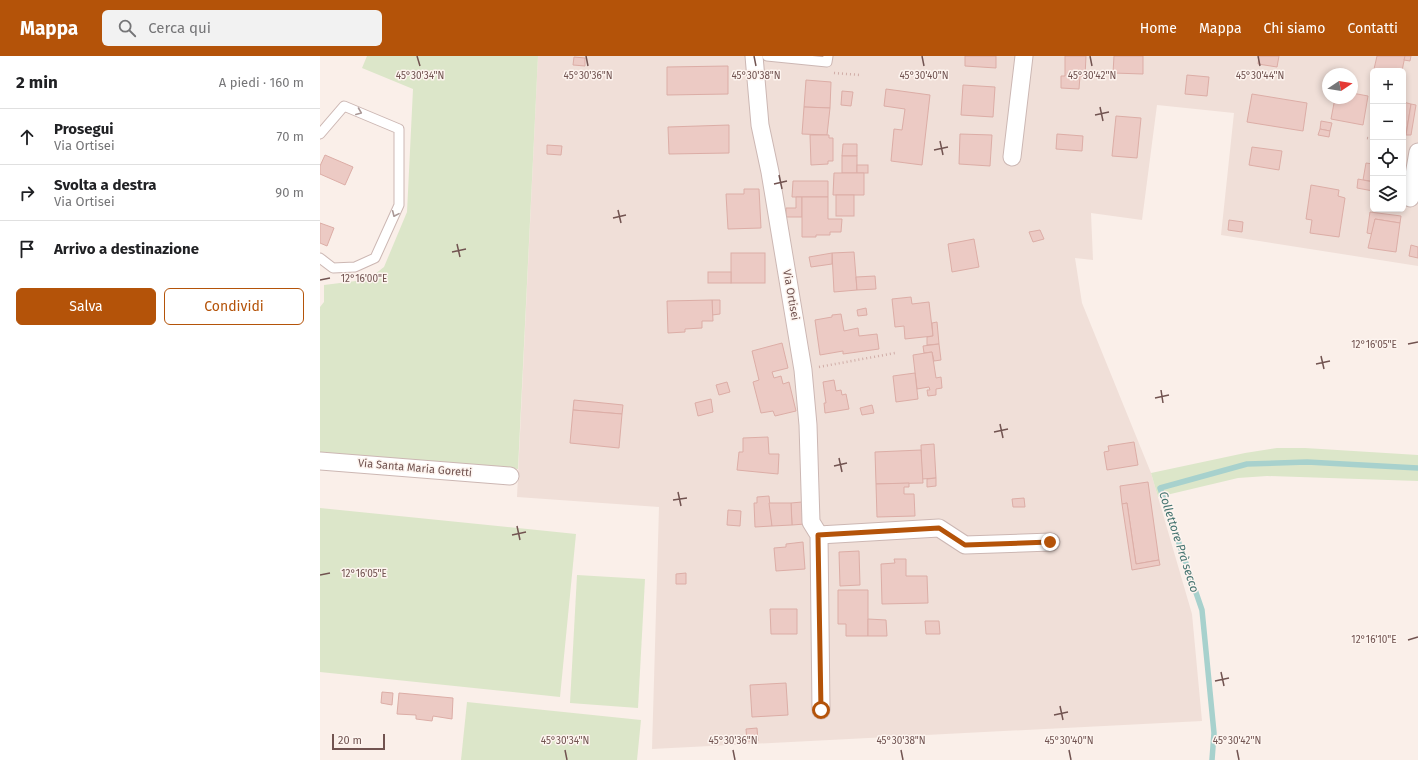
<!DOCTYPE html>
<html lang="it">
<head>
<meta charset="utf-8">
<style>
  body { margin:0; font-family:"Fira Sans",sans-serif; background:#f2f2f2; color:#202124 }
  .controls { position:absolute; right:12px; top:12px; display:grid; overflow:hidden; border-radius:6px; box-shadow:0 2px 6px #0003 }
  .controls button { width:36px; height:36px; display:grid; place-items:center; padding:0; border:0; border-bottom:1px solid #e0e0e0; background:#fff; color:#202124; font:20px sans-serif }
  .compass { position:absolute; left:1002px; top:12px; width:36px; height:36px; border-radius:50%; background:#fff; box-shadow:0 2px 6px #0003; rotate:78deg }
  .scale { position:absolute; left:12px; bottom:10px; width:53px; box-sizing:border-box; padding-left:4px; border:2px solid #715350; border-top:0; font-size:11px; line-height:14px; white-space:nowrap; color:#715350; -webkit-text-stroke:3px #fdf4ef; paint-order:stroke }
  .stop { position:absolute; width:12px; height:12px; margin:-9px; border:3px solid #b45309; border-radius:50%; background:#fff }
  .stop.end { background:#b45309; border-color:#fff; box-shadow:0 1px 4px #0008 }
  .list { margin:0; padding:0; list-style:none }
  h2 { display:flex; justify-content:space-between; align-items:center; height:52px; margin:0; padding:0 16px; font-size:17px }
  h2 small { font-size:13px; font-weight:400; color:#757577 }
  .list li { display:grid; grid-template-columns:26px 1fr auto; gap:12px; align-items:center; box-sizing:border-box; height:56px; padding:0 16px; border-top:1px solid #e0e0e0 }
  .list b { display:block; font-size:15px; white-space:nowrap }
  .list p { margin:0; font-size:13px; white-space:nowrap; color:#757577 }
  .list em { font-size:13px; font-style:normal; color:#757577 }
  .actions { display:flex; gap:8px; padding:12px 16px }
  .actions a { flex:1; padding:9px 0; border:1px solid #b45309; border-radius:6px; text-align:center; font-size:14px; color:#b45309 }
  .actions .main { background:#b45309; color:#fff }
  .icon { flex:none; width:22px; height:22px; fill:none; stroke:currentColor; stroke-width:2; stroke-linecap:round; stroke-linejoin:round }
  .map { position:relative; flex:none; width:1098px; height:704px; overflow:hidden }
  header { display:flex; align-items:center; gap:24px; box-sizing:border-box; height:56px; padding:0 20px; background:#b45309; color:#fff }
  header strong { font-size:19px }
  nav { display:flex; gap:22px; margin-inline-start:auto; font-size:14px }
  .search { width:280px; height:36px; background:#f2f2f2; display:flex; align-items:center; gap:10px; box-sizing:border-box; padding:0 14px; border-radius:6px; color:#757577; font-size:15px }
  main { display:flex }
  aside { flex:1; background:#fff }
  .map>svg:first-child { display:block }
  .residential { fill:#f0dfd8; fill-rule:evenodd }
  .green { fill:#dce6c9 }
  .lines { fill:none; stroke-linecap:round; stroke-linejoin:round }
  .stream { stroke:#a7d1cd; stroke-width:5.5 }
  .building { fill:#eccac4; stroke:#dcada6 }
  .lane-casing { stroke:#ccb7b3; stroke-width:11 }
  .street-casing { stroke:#ccb7b3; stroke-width:19 }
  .path { stroke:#d0ada7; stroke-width:2.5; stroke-dasharray:1 3; stroke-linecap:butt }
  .lane { stroke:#fff; stroke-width:9 }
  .street { stroke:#fff; stroke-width:17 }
  .oneway { stroke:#aa9896 }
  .route { stroke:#b45309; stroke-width:5 }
  .ticks { fill:none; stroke:#715350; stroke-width:1.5 }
  .labels { text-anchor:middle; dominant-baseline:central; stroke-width:3; stroke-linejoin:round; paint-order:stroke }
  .street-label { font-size:11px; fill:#715350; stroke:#fdf4ef }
  .water-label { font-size:12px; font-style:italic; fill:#467470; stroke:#fdf4ef }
  .ticks-label { font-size:10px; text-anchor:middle; fill:#715350; stroke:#fdf4ef; stroke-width:3; stroke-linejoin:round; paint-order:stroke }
</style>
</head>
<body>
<header>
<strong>Mappa</strong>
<div class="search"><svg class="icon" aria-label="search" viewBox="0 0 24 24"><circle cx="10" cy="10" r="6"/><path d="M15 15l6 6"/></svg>Cerca qui</div>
<nav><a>Home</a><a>Mappa</a><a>Chi siamo</a><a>Contatti</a></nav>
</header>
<main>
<aside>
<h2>2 min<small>A piedi · 160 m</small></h2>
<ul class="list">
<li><svg class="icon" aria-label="ahead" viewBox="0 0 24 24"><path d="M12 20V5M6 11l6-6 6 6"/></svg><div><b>Prosegui</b><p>Via Ortisei</p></div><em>70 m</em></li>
<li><svg class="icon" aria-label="right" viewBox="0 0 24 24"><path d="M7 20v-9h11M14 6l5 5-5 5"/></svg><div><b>Svolta a destra</b><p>Via Ortisei</p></div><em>90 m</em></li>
<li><svg class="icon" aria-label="arrive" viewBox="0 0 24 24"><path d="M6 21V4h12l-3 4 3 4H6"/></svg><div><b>Arrivo a destinazione</b></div></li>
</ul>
<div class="actions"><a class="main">Salva</a><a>Condividi</a></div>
</aside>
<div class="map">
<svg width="1098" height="704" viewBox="0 0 1098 704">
  <rect width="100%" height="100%" fill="#faefe9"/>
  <path class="residential" d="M218,0H1098V210L901,179L914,57L837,49L822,164L771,157L773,204L755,202L762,247L831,417L872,558L882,665L332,693L339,451L197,441ZM1053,15H1083V153H1053ZM1008,18H1032V42H1008Z"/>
  <g class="green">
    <path d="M47,0H218L198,413L0,399V251L4,246V229L44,224L55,218L64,211L87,156L93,33L42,12Z"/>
    <path d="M957,392H985L1098,399V425L947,420L918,422L838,441L831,417L925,397Z"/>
    <path d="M0,452L256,478L240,641L0,616Z"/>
    <path d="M257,519L325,523L318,652L250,647Z"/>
    <path d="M147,646L321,664L317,704H141Z"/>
  </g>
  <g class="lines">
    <path class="stream" d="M892,704L894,677L882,554L840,432L927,408L987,406L1098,412"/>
  </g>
  <g class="building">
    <path d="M645,0H676V12L645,10Z"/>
    <path d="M745,0H766L765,20H760L759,33L741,32V20H745Z"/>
    <path d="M794,0H823V18L793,17Z"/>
    <path d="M939,0H959L957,11L938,8Z"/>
    <path d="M1057,0H1085L1082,15L1054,13Z"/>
    <path d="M1085,0H1091L1090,5L1084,4Z"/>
    <path d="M254,1L265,2V10L253,9Z"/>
    <path d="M408,10V38L347,39V11Z"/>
    <path d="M867,19L889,21L887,40L865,38Z"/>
    <path d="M486,24L511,26L510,52L484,51Z"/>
    <path d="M643,29L675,31L673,61L641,59Z"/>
    <path d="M566,33L610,39L602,109L571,105L574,73L582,74L585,53L564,50Z"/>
    <path d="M522,35L533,36L531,50L521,49Z"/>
    <path d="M1032,37L1048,40L1043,69L1011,63L1015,42H1032Z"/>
    <path d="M932,38L987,47L983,75L927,66Z"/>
    <path d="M1083,46L1091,48L1086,79L1083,78Z"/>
    <path d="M1091,48L1096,49L1091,79H1086Z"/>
    <path d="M484,51L510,52L507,79L482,78Z"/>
    <path d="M796,60L821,62L817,102L792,100Z"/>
    <path d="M1001,65L1012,67L1010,75L1000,73Z"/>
    <path d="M409,69V97L349,98L348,71Z"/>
    <path d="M1000,73L1010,75L1009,81L998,79Z"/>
    <path d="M640,78L672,79L670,110L639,108Z"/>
    <path d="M737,78L763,80L762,95L736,93Z"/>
    <path d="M490,79H509V82H513V105H508V108L491,109Z"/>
    <path d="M523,88H537V100H522Z"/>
    <path d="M227,89L242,90L241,99L227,98Z"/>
    <path d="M932,91L962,95L959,114L929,109Z"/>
    <path d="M5,99L33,111L25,129L0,118V110Z"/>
    <rect x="522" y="100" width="15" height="17"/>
    <path d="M1046,107L1053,108L1051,125L1043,124Z"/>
    <rect x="537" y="109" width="11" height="8"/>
    <path d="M514,117H544V139H513Z"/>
    <path d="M1038,123L1053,126V135L1037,132Z"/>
    <path d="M473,125H508V141H472Z"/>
    <path d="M991,129L1019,134L1018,140L1025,142L1019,181L990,177L992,164L986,163Z"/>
    <path d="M424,133H439L441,172L408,173L406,138H424Z"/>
    <rect x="516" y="139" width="18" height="21"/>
    <path d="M476,141H482V161H466V152H476Z"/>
    <path d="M482,141H508V163H522L521,176H510V179H496V181H482Z"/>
    <path d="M1050,156L1081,160L1080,167L1055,163L1052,178L1047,177Z"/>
    <path d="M1055,163L1080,167L1076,196L1048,192Z"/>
    <path d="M909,164L923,166L922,176L908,174Z"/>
    <path d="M0,167L14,172L7,190L0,187Z"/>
    <path d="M720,174L724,183L713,186L709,176Z"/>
    <path d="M654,183L659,211L632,216L628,188Z"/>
    <path d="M1091,189L1098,191V202L1089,200Z"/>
    <path d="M534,196L537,234L514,236L512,197Z"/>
    <rect x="411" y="197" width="34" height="30"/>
    <path d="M512,197V208L491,211L489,201Z"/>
    <rect x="388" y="216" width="23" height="11"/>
    <path d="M555,220L556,233L537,234L536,221Z"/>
    <path d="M591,241L592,248L609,246L613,280L585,283L584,270L575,271L572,243Z"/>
    <path d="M392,244H400V258L392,259Z"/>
    <path d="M392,244L393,265H382V272L365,273V276L348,277L347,245Z"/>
    <path d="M546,252L547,259L538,260L537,254Z"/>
    <path d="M521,258L524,275L538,272L539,280L557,278L559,293L523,298V295L500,299L495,264L512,261V259Z"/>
    <path d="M617,266L619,288L607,289V281L613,280L612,267Z"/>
    <path d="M462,287L468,312L452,316L454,322L461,320L463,328L469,326L476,355L455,360L453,355L441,357L433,326L439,324L432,295Z"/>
    <path d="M619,288L621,304L614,305L612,296L604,297L603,290Z"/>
    <path d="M612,296L616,322L621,321L622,332L616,333V339L608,340L607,334H610L609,331L597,333L593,299Z"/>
    <path d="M595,317L598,343L576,346L573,320Z"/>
    <path d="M514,324L516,335L521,334L522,339L526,338L529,353L505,357L504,347H506L503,326Z"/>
    <path d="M407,326L410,336L399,339L396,329Z"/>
    <path d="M391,343L393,356L378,360L375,347Z"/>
    <path d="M254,344L303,349L302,358L253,354Z"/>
    <path d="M552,349L554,357L542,359L540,352Z"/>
    <path d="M253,354L302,358L299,392L250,387Z"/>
    <path d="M448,381L449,398H459L458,418L417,414L419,396H423V382Z"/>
    <path d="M814,386L818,409L787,414L784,396L789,395L788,390Z"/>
    <path d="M614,388L616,422L602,423L601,389Z"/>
    <path d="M601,394L603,427L556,428L555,396Z"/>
    <path d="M616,422V430L607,431V423Z"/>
    <path d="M828,426L839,504L816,508L807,447L802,448L800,430Z"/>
    <path d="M589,427V431H584V438H594L595,460L557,461L556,428Z"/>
    <path d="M449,440L452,470L435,471L434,447H437V441Z"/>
    <path d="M704,442L705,451H693L692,443Z"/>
    <path d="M482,446L485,468L472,469L471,447Z"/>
    <path d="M449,447H471L472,469L452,470Z"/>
    <path d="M807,447L816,508L839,504L840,509L812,514L802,448Z"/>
    <path d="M408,454L421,455L420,470L407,469Z"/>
    <path d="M483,486L485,513L456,515L454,492L466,491V488Z"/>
    <path d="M539,495L540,529L520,530L519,496Z"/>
    <path d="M574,503H586V520H607L608,547L562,548L561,508L575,507Z"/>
    <path d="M366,517V528H356V518Z"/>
    <path d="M518,534H548V580H526V568H518Z"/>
    <path d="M450,553H477V578H451Z"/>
    <path d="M548,563L566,564L567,580H548Z"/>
    <path d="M605,565H619L620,578H606Z"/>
    <path d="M466,627L468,659L432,661L430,629Z"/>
    <path d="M62,636L73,637L72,649L61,647Z"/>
    <path d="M79,637L133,642L132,663L113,660L112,665L96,663V659L77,658Z"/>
    <path d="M437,672L438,685H427L426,673Z"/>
  </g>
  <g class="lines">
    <defs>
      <g id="lane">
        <path d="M447,0L507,6L508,0"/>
        <path d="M0,78L24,50L79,73V149L55,202L35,211L13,212L0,202"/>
      </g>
      <g id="street">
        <path d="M434,0L440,69L450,116L483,314L488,369L491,466L499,479L501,654"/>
        <path d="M692,101L704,0"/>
        <path d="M1090,142L1098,96"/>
        <path d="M0,405L190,420"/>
        <path d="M499,479L619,472L645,489L731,486"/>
      </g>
    </defs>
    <use href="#lane" class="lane-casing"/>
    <use href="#street" class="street-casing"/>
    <g class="path">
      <path d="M514,17L540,19"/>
      <path d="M1047,82L1053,83"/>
      <path d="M499,311L575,297"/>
    </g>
    <use href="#lane" class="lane"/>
    <use href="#street" class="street"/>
  </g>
  <defs><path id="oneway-chevron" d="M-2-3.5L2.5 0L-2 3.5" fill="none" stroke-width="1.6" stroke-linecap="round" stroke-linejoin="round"/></defs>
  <g class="oneway">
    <use href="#oneway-chevron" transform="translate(39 56) rotate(22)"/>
    <use href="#oneway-chevron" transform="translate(75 158) rotate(114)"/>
  </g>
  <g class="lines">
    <path class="route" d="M501,654L498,479L619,472L645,489L730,486"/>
  </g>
  <path class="ticks" d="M97,0L100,10M266,0L268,10M434,0L436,10M602,0L604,10M770,0L772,10M938,0L940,10M780,51L783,65M775,59L789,56M620,85L623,99M614,94L628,91M459,119L462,133M454,128L467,125M298,154L301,167M293,162L306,159M137,188L140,201M132,196L146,193M0,224L10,222M1088,288L1098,286M1001,300L1004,313M996,308L1010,305M841,334L843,347M835,342L849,339M680,368L683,382M674,376L688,373M519,402L522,416M514,410L527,407M358,436L361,450M353,444L367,442M197,470L200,484M192,479L206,476M0,519L10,517M1088,584L1098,581M901,616L904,630M895,625L909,622M740,650L743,664M734,659L748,656M245,694L247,704M413,694L415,704M581,694L583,704M749,694L751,704M917,694L919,704"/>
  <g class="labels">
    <g class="street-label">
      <text transform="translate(471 239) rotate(80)">Via Ortisei</text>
      <text transform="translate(95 412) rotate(5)">Via Santa Maria Goretti</text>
    </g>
    <g class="water-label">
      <text transform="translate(859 486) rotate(72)">Collettore Prà secco</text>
    </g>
  </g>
  <g class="ticks-label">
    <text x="100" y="23">45°30'34"N</text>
    <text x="268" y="23">45°30'36"N</text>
    <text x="436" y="23">45°30'38"N</text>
    <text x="604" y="23">45°30'40"N</text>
    <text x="772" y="23">45°30'42"N</text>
    <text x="940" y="23">45°30'44"N</text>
    <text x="44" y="226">12°16'00"E</text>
    <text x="1054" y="292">12°16'05"E</text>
    <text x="44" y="521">12°16'05"E</text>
    <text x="1054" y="587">12°16'10"E</text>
    <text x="245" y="688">45°30'34"N</text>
    <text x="413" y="688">45°30'36"N</text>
    <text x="581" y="688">45°30'38"N</text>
    <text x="749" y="688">45°30'40"N</text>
    <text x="917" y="688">45°30'42"N</text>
  </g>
</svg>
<div class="controls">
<button>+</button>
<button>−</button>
<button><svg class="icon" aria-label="locate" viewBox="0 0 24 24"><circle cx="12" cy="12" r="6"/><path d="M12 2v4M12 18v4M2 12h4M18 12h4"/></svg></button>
<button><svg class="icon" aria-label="layers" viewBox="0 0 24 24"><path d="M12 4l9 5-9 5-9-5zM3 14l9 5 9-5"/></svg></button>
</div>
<svg class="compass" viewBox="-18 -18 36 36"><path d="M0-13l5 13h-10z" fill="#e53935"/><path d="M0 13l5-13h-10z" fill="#757577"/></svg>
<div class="scale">20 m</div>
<div class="stop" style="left:501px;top:654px"></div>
<div class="stop end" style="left:730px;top:486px"></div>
</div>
</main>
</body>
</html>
